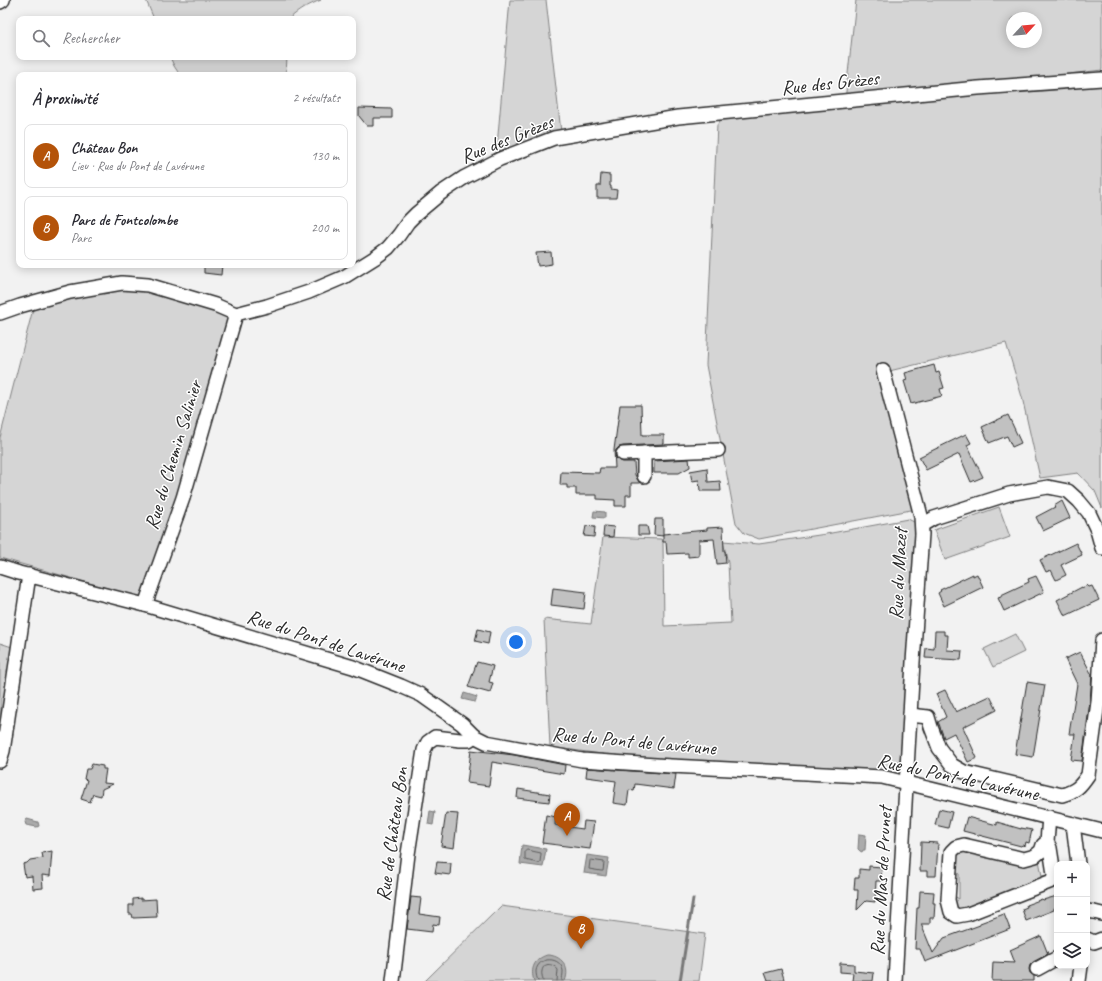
<!DOCTYPE html>
<html lang="fr">
<head>
<meta charset="utf-8">
<style>
  body { margin:0; font-family:Caveat,sans-serif; background:#f7f7f7; color:#2b2b33 }
  .controls { position:absolute; right:12px; bottom:12px; display:grid; overflow:hidden; border-radius:8px; box-shadow:0 2px 10px #0003 }
  .controls button { width:36px; height:36px; display:grid; place-items:center; padding:0; border:0; border-bottom:1px solid #e1e1e2; background:#fff; color:#2b2b33; font:20px sans-serif }
  .compass { position:absolute; left:1006px; top:12px; width:36px; height:36px; border-radius:50%; background:#fff; box-shadow:0 2px 10px #0003; rotate:64deg }
  .you { position:absolute; left:516px; top:642px; width:14px; height:14px; margin:-10px; border:3px solid #fff; border-radius:50%; background:#1a73e8; box-shadow:0 0 0 6px #1a73e833 }
  .badge { display:grid; place-items:center; width:26px; height:26px; border-radius:50%; background:#b45309; color:#fff; font-size:13px; font-weight:700 }
  .pin { position:absolute; translate:-50% -33px; filter:drop-shadow(0 1px 2px #0008) }
  .pin::after { content:''; position:absolute; top:21px; width:14px; height:12px; background:inherit; clip-path:polygon(0 0,100% 0,50% 100%) }
  .list { margin:0; padding:0; list-style:none }
  h2 { display:flex; justify-content:space-between; align-items:center; height:52px; margin:0; padding:0 16px; font-size:17px }
  h2 small { font-size:13px; font-weight:400; color:#7c7c81 }
  .list li { display:grid; grid-template-columns:26px 1fr auto; gap:12px; align-items:center; box-sizing:border-box; height:64px; margin:0 8px 8px; padding:0 8px; border:1px solid #e1e1e2; border-radius:8px }
  .list b { display:block; font-size:15px; white-space:nowrap }
  .list p { margin:0; font-size:13px; white-space:nowrap; color:#7c7c81 }
  .list em { font-size:13px; font-style:normal; color:#7c7c81 }
  .icon { flex:none; width:22px; height:22px; fill:none; stroke:currentColor; stroke-width:2; stroke-linecap:round; stroke-linejoin:round }
  .map { position:relative; flex:none; width:1102px; height:981px; overflow:hidden }
  .search { position:absolute; background:#fff; box-shadow:0 2px 10px #0003; left:16px; top:16px; width:340px; height:44px; display:flex; align-items:center; gap:10px; box-sizing:border-box; padding:0 14px; border-radius:8px; color:#7c7c81; font-size:15px }
  .panel { position:absolute; background:#fff; box-shadow:0 2px 10px #0003; left:16px; top:72px; width:340px; height:196px; border-radius:8px }
  .map>svg:first-child { display:block }
  .green { fill:#d5d5d5; stroke:#808080; fill-rule:evenodd }
  .water { fill:#ababab; stroke:#787878 }
  .lines { fill:none; stroke-linecap:round; stroke-linejoin:round }
  .shore { stroke:#5e5e5e; stroke-width:1 }
  .stream { stroke:#787878; stroke-width:3 }
  .building { fill:#c1c1c1; stroke:#2b2b2b }
  .minor-casing { stroke:#2b2b2b; stroke-width:16 }
  .minor { stroke:#fff; stroke-width:13 }
  .labels { text-anchor:middle; dominant-baseline:central; stroke-width:3; stroke-linejoin:round; paint-order:stroke }
  .street-label { font-size:20px; fill:#2b2b2b; stroke:#fff }
</style>
</head>
<body>
<div class="map">
<svg width="1102" height="981" viewBox="0 0 1102 981">
  <rect width="100%" height="100%" fill="#f2f2f2"/>
  <filter id="ink" filterUnits="userSpaceOnUse"><feTurbulence type="fractalNoise" baseFrequency=".025" numOctaves="2"/><feDisplacementMap in="SourceGraphic" scale="8" xChannelSelector="R" yChannelSelector="G"/><feConvolveMatrix kernelMatrix="1 2 1 2 8 2 1 2 1" color-interpolation-filters="sRGB"/></filter>
  <g filter="url(#ink)">
    <g class="green">
      <path d="M146,0H321C308,5 299,10 289,19H154Z"/>
      <path d="M510,0H546L561,132L506,154L499,151L497,146Z"/>
      <path d="M856,0H1102V70L845,101ZM1012,18H1036V42H1012Z"/>
      <path d="M170,57H287L286,75H180L174,66Z"/>
      <path d="M1102,81V508L1095,491L1078,473L1040,478L1022,397L1006,343L881,373L916,509L759,539L744,533L736,523L706,365L717,125L723,117Z"/>
      <path d="M143,288L227,315L230,322L146,599L0,558V438L34,305L93,290Z"/>
      <path d="M999,507L1010,537L945,560L934,530Z"/>
      <path d="M908,519L918,524L900,762L888,771L713,764L639,759L550,747L544,619L591,624L603,537L661,539L663,542L664,626L731,623L728,563L723,541L759,544L826,534Z"/>
      <path d="M1015,634L1024,652L993,667L984,649Z"/>
      <path d="M0,643L15,648L0,748Z"/>
      <path d="M962,851L1044,859L1039,860L1042,876L1047,875V878L965,910C953,909 954,906 953,895L959,899V874L954,871L956,855Z"/>
      <path d="M501,906L705,934L699,981H425Z"/>
    </g>
    <g class="water">
      <path d="M594,511L605,512V518L593,517Z"/>
      <path d="M464,693L477,697L475,702L462,699Z"/>
      <path d="M430,811L435,812L433,825L428,824Z"/>
      <path d="M27,819L38,822L39,826L37,827L26,825L25,822Z"/>
      <path d="M859,834L866,835L865,850H863L862,852L860,851L858,849Z"/>
      <path d="M522,845L546,849L543,867L520,864Z"/>
      <path d="M587,855L609,858L606,876L584,873Z"/>
      <path d="M547,955C561,955 571,967 565,981H534C530,969 534,959 547,955Z"/>
    </g>
    <g class="lines">
      <g class="shore">
        <path d="M527,850L541,853V854L540,862L538,863L525,860V852Z"/>
        <path d="M591,860L604,862V863L603,871H601L589,869L590,861Z"/>
        <path d="M538,981C537,978 536,975 536,971C538,956 561,956 563,971C563,975 562,978 562,981"/>
        <path d="M543,981C543,978 541,974 542,971C544,961 554,964 558,970L557,981"/>
      </g>
      <path class="stream" d="M680,981L693,899"/>
    </g>
    <g class="building">
      <path d="M359,108L392,109V118H373V126H367L359,116Z"/>
      <path d="M601,174L610,175V186H611V189L617,190L616,198H597V186H600Z"/>
      <path d="M551,252L552,264L538,266L536,253Z"/>
      <path d="M204,265H222L221,275L204,273Z"/>
      <path d="M934,365L936,373L939,372L944,388L940,389L942,396L911,404L904,381L907,380L905,373Z"/>
      <path d="M620,405H641L642,435H664V444L623,446L619,447L616,450L615,455L616,458L619,461L623,462H634L635,475L640,483H631V495H626V506H615V500L597,499V495H576V488H567V485H560L561,472L599,473L600,468H615L614,450Z"/>
      <path d="M1008,415L1021,443L1012,447L1007,436L989,443L982,427Z"/>
      <path d="M966,434L971,443L967,445L983,477L971,482L959,454L926,470L919,457Z"/>
      <path d="M689,459L690,467L679,473H654V461Z"/>
      <path d="M707,468L708,482L720,481L721,491H700L699,480L692,481L690,471Z"/>
      <path d="M1062,501L1070,518L1043,531L1036,517L1055,507L1054,506Z"/>
      <path d="M655,519H663V536L654,535Z"/>
      <path d="M586,526L595,527L594,537L584,536Z"/>
      <path d="M604,526L614,527L613,537L603,536Z"/>
      <path d="M638,526H647L649,535H638Z"/>
      <path d="M723,527L724,551H725L726,563L717,564L714,539L699,540V556L688,557V553L667,554L666,542H663V534L707,530V528Z"/>
      <path d="M1076,543L1082,555L1061,565L1066,575L1056,580L1051,570L1046,572L1040,560Z"/>
      <path d="M973,574V576L977,574L983,587L944,606L938,593L941,591L940,590Z"/>
      <path d="M1036,576L1044,592L1004,611L998,598L1001,597V595L1029,582L1028,579Z"/>
      <path d="M1087,585L1089,587L1092,586L1099,600L1065,616L1057,600L1082,587V588Z"/>
      <path d="M553,588L586,592L584,609L551,605Z"/>
      <path d="M478,629L490,632L488,644L475,641Z"/>
      <path d="M935,631H944V635H948L947,650L962,651L961,660L925,658L926,648L934,649Z"/>
      <path d="M1080,652L1092,675L1090,701L1082,761L1071,760L1075,734H1069L1077,684L1065,659Z"/>
      <path d="M477,662L493,666L489,682L493,683L490,693L468,687Z"/>
      <path d="M1027,682L1045,685L1033,757L1015,754Z"/>
      <path d="M945,690L956,712L990,696L997,710L963,727L977,758L968,762L954,733L944,738L939,724L938,722L946,717L936,694Z"/>
      <path d="M471,750L514,755L565,765L564,774L492,762L489,786L467,783Z"/>
      <path d="M92,764L103,766V769H106L104,783L113,784L102,789L101,796L93,794L90,802L81,799L87,780L84,779L86,769H90Z"/>
      <path d="M587,768L676,774L674,789L635,784L634,791L629,790L627,805L613,803L616,781L586,777Z"/>
      <path d="M518,789L550,794L549,802L517,798Z"/>
      <path d="M939,809L952,812L948,828L935,825Z"/>
      <path d="M446,813L458,814L454,848L441,846Z"/>
      <path d="M546,815L556,817L555,825L583,829L584,821L594,822L590,849L542,843Z"/>
      <path d="M967,817L997,825V822L1021,829V828L1032,830L1029,843L1026,842L1025,846L1022,845L1021,846L963,831Z"/>
      <path d="M921,842L938,843L936,876H927V871H920Z"/>
      <path d="M52,851L50,876L42,875L43,888L33,889L32,876L25,877L23,864L27,863L30,860L43,858L42,853Z"/>
      <path d="M437,862L451,863L450,875L435,873Z"/>
      <path d="M869,866L882,867L881,881H876L875,902L866,901L857,910L858,890H854L855,878H859V869L869,870Z"/>
      <path d="M920,891L934,892L933,903H935L934,918H930V924H921L933,953L944,938L980,925V923L1004,914L1010,929L925,962L920,949H915L917,908H919Z"/>
      <path d="M1057,896V907L1054,908V910L1026,921L1022,909L1027,907L1026,905L1042,899L1043,900Z"/>
      <path d="M411,897L421,898L419,914L440,917L439,925L433,924L432,932L407,929Z"/>
      <path d="M141,898V900L156,899L157,917L133,918L132,914H129V905H133V899Z"/>
      <path d="M1041,936L1048,954L1033,962L1030,965L1029,969L1030,973L1034,976V981H992L993,962L1015,963L1010,950Z"/>
      <path d="M840,963L854,964V971L874,973L873,981H852L853,973L840,972Z"/>
      <path d="M781,969L784,979L779,981H768L765,973Z"/>
    </g>
    <g class="lines">
      <defs>
        <g id="minor">
          <path d="M0,2L3,0"/>
          <path d="M0,313L20,306L70,292L122,283L148,285L215,305L236,314L267,306L309,292L344,277L376,257L388,248L399,235L408,222L416,214L441,193L465,177L500,159L554,138L678,117L978,88L1102,79"/>
          <path d="M883,370L921,516L922,534L913,662L895,981"/>
          <path d="M644,453V476"/>
          <path d="M623,454L718,450"/>
          <path d="M922,525L934,518L1009,494L1048,487L1068,491L1079,501L1089,513L1097,530L1102,548"/>
          <path d="M0,567L19,573L145,605L353,667L401,686L421,695L462,724L474,736L486,742L582,760L671,766L882,777L1102,831"/>
          <path d="M145,605L183,498L236,314"/>
          <path d="M910,715L928,717L931,727L939,748L952,765L964,772L1062,795C1076,791 1080,787 1088,775L1098,702L1102,640"/>
          <path d="M0,761L3,751L29,575"/>
          <path d="M1073,824L1078,864"/>
          <path d="M1047,842L1043,845L1041,851L1035,856L1024,859L964,845L956,847L951,852L948,900L951,912L957,916L968,914L1052,881L1054,876V874L1050,848L1047,842L1049,817"/>
          <path d="M1087,911L1094,912L1102,914"/>
          <path d="M1087,939L1094,942L1102,939"/>
          <path d="M1037,969L1057,958"/>
          <path d="M393,981L408,854L424,750L428,742L435,737L460,740H469L474,736"/>
          <path d="M1079,981L1081,966"/>
        </g>
      </defs>
      <use href="#minor" class="minor-casing"/>
      <use href="#minor" class="minor"/>
    </g>
  </g>
  <g class="labels">
    <g class="street-label">
      <text transform="translate(830 83) rotate(-6)">Rue des Grèzes</text>
      <text transform="translate(507 139) rotate(-22)">Rue des Grèzes</text>
      <text transform="translate(173 455) rotate(-73)">Rue du Chemin Salinier</text>
      <text transform="translate(898 574) rotate(-87)">Rue du Mazet</text>
      <text transform="translate(326 641) rotate(18)">Rue du Pont de Lavérune</text>
      <text transform="translate(634 741) rotate(5)">Rue du Pont de Lavérune</text>
      <text transform="translate(958 777) rotate(12)">Rue du Pont de Lavérune</text>
      <text transform="translate(392 834) rotate(-82)">Rue de Château Bon</text>
      <text transform="translate(881 881) rotate(-87)">Rue du Mas de Prunet</text>
    </g>
  </g>
</svg>
<div class="controls">
<button>+</button>
<button>−</button>
<button><svg class="icon" aria-label="layers" viewBox="0 0 24 24"><path d="M12 4l9 5-9 5-9-5zM3 14l9 5 9-5"/></svg></button>
</div>
<svg class="compass" viewBox="-18 -18 36 36"><path d="M0-13l5 13h-10z" fill="#e53935"/><path d="M0 13l5-13h-10z" fill="#7c7c81"/></svg>
<div class="you"></div>
<div class="pin badge" style="left:567px;top:836px">A</div>
<div class="pin badge" style="left:581px;top:949px">B</div>
<div class="search"><svg class="icon" aria-label="search" viewBox="0 0 24 24"><circle cx="10" cy="10" r="6"/><path d="M15 15l6 6"/></svg>Rechercher</div>
<section class="panel">
<h2>À proximité<small>2 résultats</small></h2>
<ul class="list">
<li><span class="badge">A</span><div><b>Château Bon</b><p>Lieu · Rue du Pont de Lavérune</p></div><em>130 m</em></li>
<li><span class="badge">B</span><div><b>Parc de Fontcolombe</b><p>Parc</p></div><em>200 m</em></li>
</ul>
</section>
</div>
</body>
</html>
